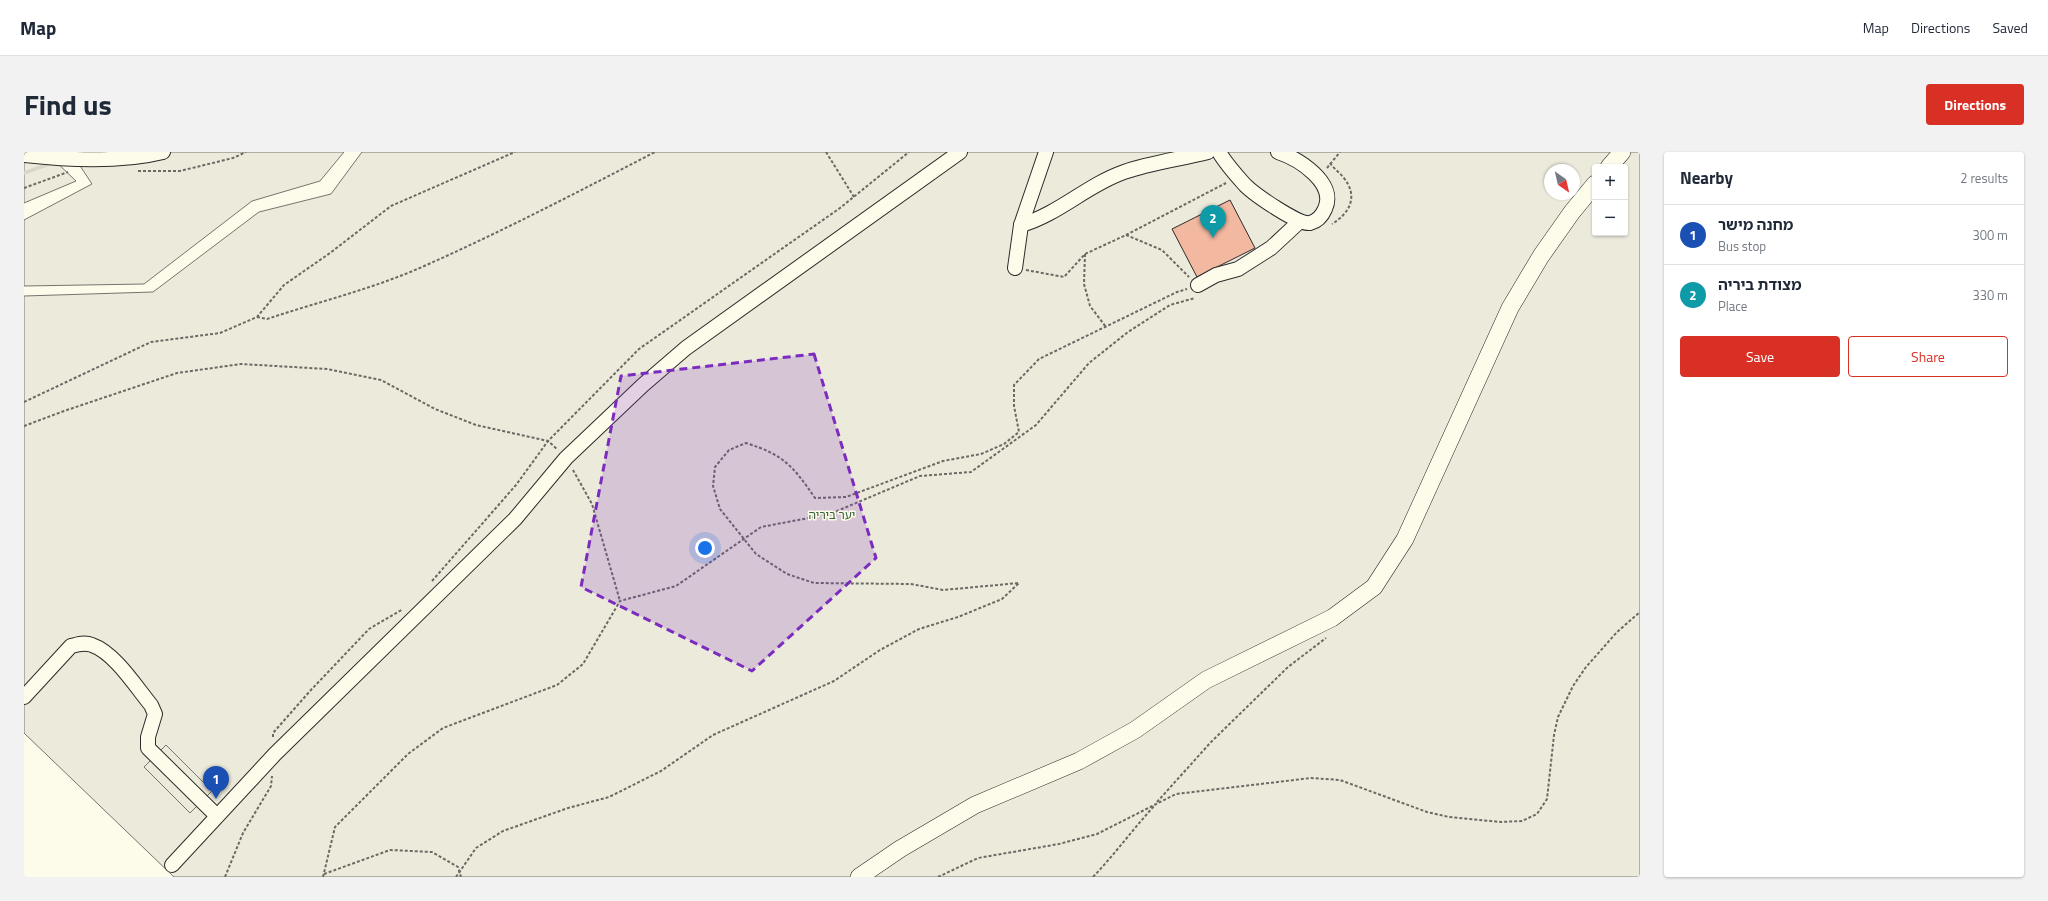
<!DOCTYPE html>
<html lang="en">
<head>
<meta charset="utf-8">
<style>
  body { margin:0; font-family:"Titillium Web","Noto Sans Hebrew",sans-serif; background:#f2f2f3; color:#1f2937 }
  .controls { position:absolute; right:12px; top:12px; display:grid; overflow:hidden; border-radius:4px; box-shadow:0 1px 3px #0004 }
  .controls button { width:36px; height:36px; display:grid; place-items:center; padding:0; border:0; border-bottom:1px solid #e0e1e3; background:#fff; color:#1f2937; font:20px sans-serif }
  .compass { position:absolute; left:1520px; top:12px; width:36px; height:36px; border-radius:50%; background:#fff; box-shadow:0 1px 3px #0004; rotate:146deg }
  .you { position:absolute; left:681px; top:396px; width:14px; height:14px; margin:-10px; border:3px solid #fff; border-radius:50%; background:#1a73e8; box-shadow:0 0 0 6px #1a73e833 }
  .badge { display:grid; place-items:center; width:26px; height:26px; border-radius:50%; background:#d93025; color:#fff; font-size:13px; font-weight:700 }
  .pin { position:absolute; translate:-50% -33px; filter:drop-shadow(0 1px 2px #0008) }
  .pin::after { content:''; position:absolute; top:21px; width:14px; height:12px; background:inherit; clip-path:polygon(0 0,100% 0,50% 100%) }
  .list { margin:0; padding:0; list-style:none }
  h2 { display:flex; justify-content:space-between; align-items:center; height:52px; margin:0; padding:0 16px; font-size:17px }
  h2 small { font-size:13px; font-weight:400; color:#747a83 }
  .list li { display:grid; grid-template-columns:26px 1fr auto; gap:12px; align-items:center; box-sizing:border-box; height:60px; padding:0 16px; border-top:1px solid #e0e1e3 }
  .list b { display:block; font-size:15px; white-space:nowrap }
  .list p { margin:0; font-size:13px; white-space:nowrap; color:#747a83 }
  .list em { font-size:13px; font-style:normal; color:#747a83 }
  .actions { display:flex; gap:8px; padding:12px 16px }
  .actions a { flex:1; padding:9px 0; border:1px solid #d93025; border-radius:4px; text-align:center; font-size:14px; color:#d93025 }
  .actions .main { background:#d93025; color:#fff }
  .map { position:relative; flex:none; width:1616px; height:725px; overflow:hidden; border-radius:4px }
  header { display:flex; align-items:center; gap:24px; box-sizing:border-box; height:56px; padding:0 20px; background:#fff; border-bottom:1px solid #e0e1e3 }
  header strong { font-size:19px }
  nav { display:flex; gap:22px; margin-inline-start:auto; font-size:14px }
  .intro { display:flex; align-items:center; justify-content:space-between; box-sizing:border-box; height:96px; padding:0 24px }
  h1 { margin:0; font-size:28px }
  .button { padding:10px 18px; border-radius:4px; background:#d93025; color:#fff; font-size:14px; font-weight:700 }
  main { display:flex; gap:24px; padding:0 24px }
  aside { flex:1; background:#fff; border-radius:4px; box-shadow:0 1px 3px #0004 }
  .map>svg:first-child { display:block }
  .green { fill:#ecebdb; stroke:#74746e; fill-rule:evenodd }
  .parking { fill:#eceadb; stroke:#74746e }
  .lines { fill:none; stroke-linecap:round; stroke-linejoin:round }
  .stream { stroke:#d8d7c9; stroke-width:3.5 }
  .building { fill:#f2b8a0; stroke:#2b2b2b }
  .minor-casing { stroke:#2b2b2b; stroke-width:16 }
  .major-casing { stroke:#2b2b2b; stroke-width:18 }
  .path { stroke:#6a6964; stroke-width:2; stroke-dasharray:3 2; stroke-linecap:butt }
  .minor { stroke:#fdfbea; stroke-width:14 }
  .major { stroke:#fdfbea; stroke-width:17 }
  .marked { fill:#7b2cbf; fill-opacity:0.2; stroke:#7b2cbf; stroke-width:3; stroke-dasharray:8 5; stroke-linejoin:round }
  .labels { text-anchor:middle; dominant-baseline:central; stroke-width:3; stroke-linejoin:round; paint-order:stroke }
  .park-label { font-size:12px; fill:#34623c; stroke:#fdfbea }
</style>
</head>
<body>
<header>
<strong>Map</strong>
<nav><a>Map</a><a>Directions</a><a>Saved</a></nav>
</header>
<div class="intro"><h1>Find us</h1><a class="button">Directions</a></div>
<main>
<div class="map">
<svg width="1616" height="725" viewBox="0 0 1616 725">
  <rect width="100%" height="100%" fill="#fdfbea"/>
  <g class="green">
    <path d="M0,0L28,6L52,29L0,51Z"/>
    <path d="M47,0H320L296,29L228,49L120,132L0,134V68L68,32Z"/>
    <path d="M338,0H1616V725H150L0,581V144L129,140L235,60L307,42ZM1571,15H1601V81H1571ZM1526,18H1550V42H1526Z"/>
  </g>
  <path class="parking" d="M142,593L188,639L166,661L120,615Z"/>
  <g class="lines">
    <path class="stream" d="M0,21L28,11"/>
  </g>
  <path class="building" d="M1206,48L1231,96L1173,125L1148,77Z"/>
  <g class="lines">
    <defs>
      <g id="minor">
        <path d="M1195,0C1202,12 1212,23 1221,33C1230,42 1274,73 1286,71C1294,69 1298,64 1301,57C1313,31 1275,7 1254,0"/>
        <path d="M0,3C44,8 95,11 139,0"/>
        <path d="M997,73C1035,62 1063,33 1100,20C1126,11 1156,7 1184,0"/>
        <path d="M991,116L997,73L1022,0"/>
        <path d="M1174,133L1192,123L1214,117L1247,96L1275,70"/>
        <path d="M0,545L47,494C54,492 61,490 68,493C91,501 112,535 127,553L131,562L124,585V596L193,664"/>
        <path d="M148,713L251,602L491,367L542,306L619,233L662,196L936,0"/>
      </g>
      <g id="major">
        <path d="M1585,15L1598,0"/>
        <path d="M835,725L876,697L951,653L1055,609L1111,578L1182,528L1308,466L1350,435L1381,387L1486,156L1517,104L1548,60L1571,32"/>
      </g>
    </defs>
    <use href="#minor" class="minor-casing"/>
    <use href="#major" class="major-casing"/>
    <g class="path">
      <path d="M802,0L830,45"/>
      <path d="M1306,11C1310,17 1315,20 1319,25C1335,44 1326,61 1308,72"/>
      <path d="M1303,16L1316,0"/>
      <path d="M114,19H156L209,6L222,0"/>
      <path d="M0,36L44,20"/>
      <path d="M1102,83L1202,31"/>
      <path d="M1061,102L1060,132L1066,154L1082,175"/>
      <path d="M1002,118L1040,125L1061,102L1102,83L1138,98L1165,125"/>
      <path d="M233,165L243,167C294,150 348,137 398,115C477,80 554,40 631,0"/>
      <path d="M0,250L127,190L196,181L233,165L260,133L306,101L367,54L491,0"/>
      <path d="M0,274L40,259L153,221L217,212L303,217L357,228L411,257L452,273L524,289L533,297"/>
      <path d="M549,318L568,352L596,449"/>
      <path d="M408,429L492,333L524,289L615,197L816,56L885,0"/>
      <path d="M249,585V581L286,539L345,477L379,457"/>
      <path d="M1133,650L1187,590L1264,515L1302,486"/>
      <path d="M300,722L366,698L408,700L434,715L437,725"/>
      <path d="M201,725L219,681L247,634L248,624"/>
      <path d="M299,725L311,675L384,602L419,576L533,533L559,512L596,449L652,434L737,375L806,362L896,324L947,320L1012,273L1065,211L1104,180L1146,153L1171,146"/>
      <path d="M432,725L452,696L479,679L544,656L585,645L637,619L689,583L810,529L856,498L895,477L934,465L978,447L995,431L919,438L887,432L790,431L763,422L732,402L696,357L689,334L691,315L705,298L722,291C760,303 769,314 791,346L822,345L919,309L957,302L980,292L995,280L990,254V233L1015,207L1153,140L1163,137"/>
      <path d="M914,725L954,706L1035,692L1073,682L1152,642L1287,626L1316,628L1403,660L1425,665L1477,670L1498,669L1513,662L1523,647L1530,583L1534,565L1549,534L1562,515L1593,480L1616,460"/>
      <path d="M1069,725C1091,702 1109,677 1131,653"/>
    </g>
    <use href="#minor" class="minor"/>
    <use href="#major" class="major"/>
  </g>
  <path class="marked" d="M790,202L852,406L728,519L557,435L597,224Z"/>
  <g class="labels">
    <g class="park-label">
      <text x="808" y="362">יער ביריה</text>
    </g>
  </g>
</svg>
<div class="controls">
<button>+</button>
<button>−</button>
</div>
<svg class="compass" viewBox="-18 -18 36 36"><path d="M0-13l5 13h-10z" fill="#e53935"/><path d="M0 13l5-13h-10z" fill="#747a83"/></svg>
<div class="you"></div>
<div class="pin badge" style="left:192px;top:647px;background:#1a4fb4">1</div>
<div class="pin badge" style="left:1189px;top:86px;background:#0f9aa8">2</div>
</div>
<aside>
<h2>Nearby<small>2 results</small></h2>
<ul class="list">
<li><span class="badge" style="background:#1a4fb4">1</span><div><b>מחנה מישר</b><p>Bus stop</p></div><em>300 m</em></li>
<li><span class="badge" style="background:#0f9aa8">2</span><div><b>מצודת ביריה</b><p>Place</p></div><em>330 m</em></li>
</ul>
<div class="actions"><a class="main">Save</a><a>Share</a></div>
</aside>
</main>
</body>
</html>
